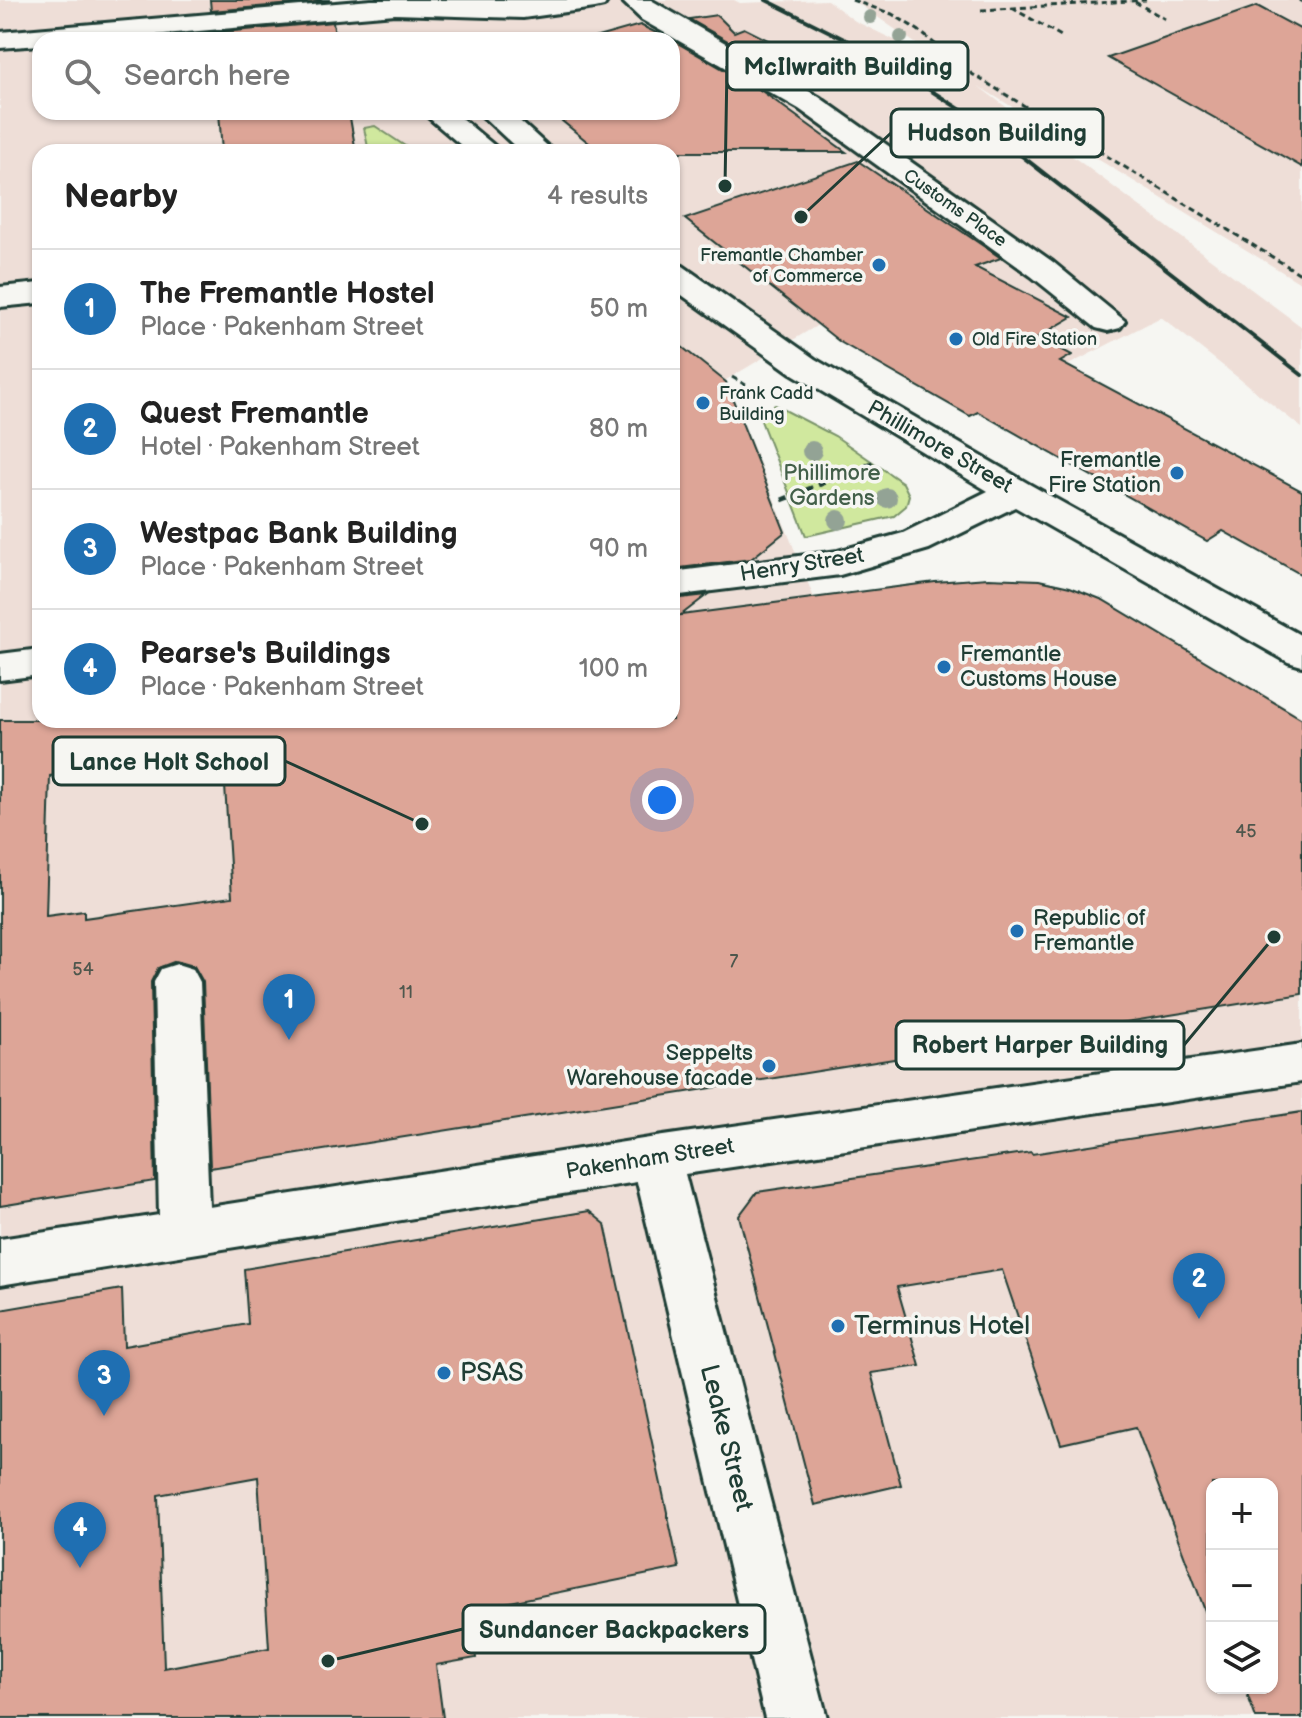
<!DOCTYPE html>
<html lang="en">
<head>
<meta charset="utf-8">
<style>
  body { margin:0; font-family:"Balsamiq Sans",sans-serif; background:#f2f2f2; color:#222 }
  .controls { position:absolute; right:24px; bottom:24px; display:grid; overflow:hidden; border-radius:16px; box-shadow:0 2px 6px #0004 }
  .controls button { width:72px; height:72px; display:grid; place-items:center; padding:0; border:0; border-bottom:2px solid #e0e0e0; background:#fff; color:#222; font:40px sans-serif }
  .you { position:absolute; left:662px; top:800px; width:28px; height:28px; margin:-20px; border:6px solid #fff; border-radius:50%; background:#1a73e8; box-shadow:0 0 0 12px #1a73e833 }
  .badge { display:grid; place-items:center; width:52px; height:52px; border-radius:50%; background:#1f6fb2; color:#fff; font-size:26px; font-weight:700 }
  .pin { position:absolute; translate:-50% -66px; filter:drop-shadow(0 2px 4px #0008) }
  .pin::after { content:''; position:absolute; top:42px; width:28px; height:24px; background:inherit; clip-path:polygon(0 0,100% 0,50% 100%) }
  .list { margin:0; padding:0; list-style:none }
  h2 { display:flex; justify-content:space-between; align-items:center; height:104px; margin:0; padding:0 32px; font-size:34px }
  h2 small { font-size:26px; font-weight:400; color:#767676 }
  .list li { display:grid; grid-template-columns:52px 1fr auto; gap:24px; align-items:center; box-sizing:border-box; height:120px; padding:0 32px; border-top:2px solid #e0e0e0 }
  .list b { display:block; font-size:30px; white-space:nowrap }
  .list p { margin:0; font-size:26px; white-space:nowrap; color:#767676 }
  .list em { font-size:26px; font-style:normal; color:#767676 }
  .icon { flex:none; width:44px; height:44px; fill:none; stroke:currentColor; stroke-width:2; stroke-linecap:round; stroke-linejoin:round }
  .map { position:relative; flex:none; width:1302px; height:1718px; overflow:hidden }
  .search { position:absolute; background:#fff; box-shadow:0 2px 6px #0004; left:32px; top:32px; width:648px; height:88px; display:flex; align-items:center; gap:20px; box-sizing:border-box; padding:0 28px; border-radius:24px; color:#767676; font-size:30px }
  .panel { position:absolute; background:#fff; box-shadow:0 2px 6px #0004; left:32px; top:144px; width:648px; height:584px; border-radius:24px }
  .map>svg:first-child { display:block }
  .built { fill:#eeded7; fill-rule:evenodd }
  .green { fill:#d0e89e; stroke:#789269; stroke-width:2 }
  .building { fill:#dda597; stroke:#1f3d34; stroke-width:2; fill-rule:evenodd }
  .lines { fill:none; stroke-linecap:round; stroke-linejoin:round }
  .minor-casing { stroke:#1f3d34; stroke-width:6 }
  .path-far1 { stroke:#1f3d34; stroke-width:3; stroke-dasharray:6 4; stroke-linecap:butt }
  .path { stroke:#1f3d34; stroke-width:5; stroke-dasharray:7 6; stroke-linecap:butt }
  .minor { fill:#f6f6f2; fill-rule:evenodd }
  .rail { stroke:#1f3d34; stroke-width:4 }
  .tree { fill:#93a395 }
  .poi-dot { fill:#1f6fb2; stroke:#f6f6f2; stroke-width:3 }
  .labels { text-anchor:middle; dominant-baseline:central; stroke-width:7; stroke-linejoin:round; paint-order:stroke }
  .far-street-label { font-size:18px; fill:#1f3d34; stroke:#f6f6f2 }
  .far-poi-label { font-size:18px; fill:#1f3d34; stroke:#f6f6f2; text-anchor:start }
  .number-label { font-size:18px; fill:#4e574d }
  .street-label { font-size:22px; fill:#1f3d34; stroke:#f6f6f2 }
  .poi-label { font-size:22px; fill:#1f3d34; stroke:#f6f6f2; text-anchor:end }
  .park-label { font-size:22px; fill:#425f49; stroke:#f6f6f2 }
  .near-poi-label { font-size:26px; fill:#1f3d34; stroke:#f6f6f2; text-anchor:start }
  .near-street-label { font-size:26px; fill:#1f3d34; stroke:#f6f6f2 }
  .leader { fill:none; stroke:#1f3d34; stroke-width:3 }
  .callout-dot { fill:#1f3d34; stroke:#f6f6f2; stroke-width:3 }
  .callout { fill:#f6f6f2; stroke:#1f3d34; stroke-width:3 }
  .callout-label { font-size:24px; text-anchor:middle; font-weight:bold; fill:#1f3d34 }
</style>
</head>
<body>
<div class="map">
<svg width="1302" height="1718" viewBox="0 0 1302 1718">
  <rect width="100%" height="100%" fill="#f6f6f2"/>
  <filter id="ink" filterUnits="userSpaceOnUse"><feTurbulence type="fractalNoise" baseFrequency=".0125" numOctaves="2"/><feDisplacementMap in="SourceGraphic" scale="16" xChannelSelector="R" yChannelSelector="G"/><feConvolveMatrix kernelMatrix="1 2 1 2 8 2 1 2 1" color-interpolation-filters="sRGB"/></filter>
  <g filter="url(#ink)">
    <path class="built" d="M0,0H734L740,3L827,0L855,21L948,66L853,0H1302V284L978,86L1302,327V428L1161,317L970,416L837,341L818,325L726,380L814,598L988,578L1039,580L1070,587L1103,600L1302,717V1718H0ZM40,40H672V112H40ZM40,152H672V720H40ZM1212,1484H1272V1688H1212Z"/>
    <g class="green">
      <path d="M375,126L414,152H369L364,128Z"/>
      <path d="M775,405L835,436L903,483L909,495L906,506L894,516L806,536L758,413Z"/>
    </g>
    <g class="building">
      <path d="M210,0H329V1L211,11Z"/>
      <path d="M1257,6L1302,30V167L1108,58Z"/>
      <path d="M717,15L734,32L744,28L820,66L793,78L689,19Z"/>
      <path d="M333,22L336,40H213V33Z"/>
      <path d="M640,25L671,40H587Z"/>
      <path d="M672,40L763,92L846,152H600L551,112H672Z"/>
      <path d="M219,112H349L356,152H222Z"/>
      <path d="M858,161L1001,258L975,267L1072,317L1038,337L1072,355L1060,362L1302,491V575L1223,531L1207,541L978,412L970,416L840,342L685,219Z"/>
      <path d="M672,339L726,382L785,532L751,559L672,569Z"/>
      <path d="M988,578L1039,580L1070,587L1103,600L1302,719V994L210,1168L203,982L194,966L176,961L158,968L151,982L155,1181L0,1206V720H672V599L707,595L681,615L935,582ZM223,754L232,897L84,918V911L46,916L50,776Z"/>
      <path d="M1302,1112V1718H1256L1245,1688H1272V1484H1212L1210,1624L1136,1427L1061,1444L1002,1270L897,1287L920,1366L871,1373L901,1485L815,1505L739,1216L757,1192L1031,1152L1032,1154Z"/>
      <path d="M589,1211L605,1224L679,1568L470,1610L476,1658L436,1665L443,1718H0V1310L122,1289L124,1346L248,1324L244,1269ZM258,1477L269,1648L164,1668L158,1495Z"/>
    </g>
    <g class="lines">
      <defs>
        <g id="minor">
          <path d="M371,0H608L604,6L595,8L523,18L395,14L95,40H40V45L0,48V32Z"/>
          <path d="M621,0H651L819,97L1053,262L1125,321L1120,328L1108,331L1096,328L1031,276L799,109L642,20Z"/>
          <path d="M422,112H454L502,152H469Z"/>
          <path d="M478,112H510L554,152H521Z"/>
          <path d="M672,263L683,266L815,359L1029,484L1302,636V666L1288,662L1015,507L929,549L840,575L672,596V572L838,551L903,533L988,491L791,373L672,288Z"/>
          <path d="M40,283V303L0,307V287Z"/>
          <path d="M40,649V675L0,680V654Z"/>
          <path d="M177,964L193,969L200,982L209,1207L656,1137L1302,1044V1082L685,1174L827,1718H765L637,1182L0,1285V1239L159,1215L154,982L161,969Z"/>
        </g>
      </defs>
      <use href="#minor" class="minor-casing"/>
      <g class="path-far1">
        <path d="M852,0L892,14L918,30L972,74L1302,275"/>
        <path d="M1299,0L1302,2"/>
        <path d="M1135,2L1165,19"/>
        <path d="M1012,8L1063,37"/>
        <path d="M981,10L1146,0"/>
        <path d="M732,377L749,387"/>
      </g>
      <path class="path" d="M782,500L877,461"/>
      <use href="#minor" class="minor"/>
      <path class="rail" d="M766,0L874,54L972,117L1302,375"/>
    </g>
    <g class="tree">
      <circle cx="870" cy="17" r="7"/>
      <circle cx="901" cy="37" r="7"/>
      <circle cx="812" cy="451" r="10"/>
      <circle cx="887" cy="498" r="10"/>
      <circle cx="838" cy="520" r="10"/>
    </g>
  </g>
  <g class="poi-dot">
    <circle cx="879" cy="265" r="8"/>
    <circle cx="956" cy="339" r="8"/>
    <circle cx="703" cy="403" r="8"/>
    <circle cx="1177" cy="473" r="8"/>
    <circle cx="944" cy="667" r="8"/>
    <circle cx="1017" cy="931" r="8"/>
    <circle cx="769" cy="1066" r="8"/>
    <circle cx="838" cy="1326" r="8"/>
    <circle cx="444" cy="1373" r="8"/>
  </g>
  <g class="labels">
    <g class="far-street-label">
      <text transform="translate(955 208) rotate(35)">Customs Place</text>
    </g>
    <g class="far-poi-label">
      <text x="863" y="255" text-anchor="end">Fremantle Chamber<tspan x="863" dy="21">of Commerce</tspan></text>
      <text x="972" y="339">Old Fire Station</text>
      <text x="719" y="393">Frank Cadd<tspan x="719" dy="21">Building</tspan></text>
    </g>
    <g class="number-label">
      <text x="1246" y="831">45</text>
      <text x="734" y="961">7</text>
      <text x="83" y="969">54</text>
      <text x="406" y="992">11</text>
    </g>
    <g class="street-label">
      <text transform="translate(940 447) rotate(30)">Phillimore Street</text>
      <text transform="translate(802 565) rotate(-9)">Henry Street</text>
      <text transform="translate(650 1159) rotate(-9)">Pakenham Street</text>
    </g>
    <g class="poi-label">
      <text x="1161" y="460">Fremantle<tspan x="1161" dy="25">Fire Station</tspan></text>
      <text x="960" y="654" text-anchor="start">Fremantle<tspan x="960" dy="25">Customs House</tspan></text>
      <text x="1033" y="918" text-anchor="start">Republic of<tspan x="1033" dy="25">Fremantle</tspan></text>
      <text x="753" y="1053">Seppelts<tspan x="753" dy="25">Warehouse facade</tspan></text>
    </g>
    <g class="park-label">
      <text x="832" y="473">Phillimore<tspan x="832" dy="25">Gardens</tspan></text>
    </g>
    <g class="near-poi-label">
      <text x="854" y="1326">Terminus Hotel</text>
      <text x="460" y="1373">PSAS</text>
    </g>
    <g class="near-street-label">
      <text transform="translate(726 1438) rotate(76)">Leake Street</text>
    </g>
  </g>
  <path class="leader" d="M725 186L727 66M801 217L891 133M422 824L285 761M1274 937L1184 1045M328 1661L463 1629"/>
  <g class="callout-dot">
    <circle cx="725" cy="186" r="8"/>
    <circle cx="801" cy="217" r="8"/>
    <circle cx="422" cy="824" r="8"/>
    <circle cx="1274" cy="937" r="8"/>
    <circle cx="328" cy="1661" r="8"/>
  </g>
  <g class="callout">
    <rect x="727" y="42" width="241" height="48" rx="8"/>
    <rect x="891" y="109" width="212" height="48" rx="8"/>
    <rect x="53" y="737" width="232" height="48" rx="8"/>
    <rect x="896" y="1021" width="288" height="48" rx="8"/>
    <rect x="463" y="1605" width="302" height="48" rx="8"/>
  </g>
  <g class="callout-label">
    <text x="848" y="75">McIlwraith Building</text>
    <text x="997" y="141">Hudson Building</text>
    <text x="169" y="770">Lance Holt School</text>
    <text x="1040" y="1053">Robert Harper Building</text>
    <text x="614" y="1638">Sundancer Backpackers</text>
  </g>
</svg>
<div class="controls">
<button>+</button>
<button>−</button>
<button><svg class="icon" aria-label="layers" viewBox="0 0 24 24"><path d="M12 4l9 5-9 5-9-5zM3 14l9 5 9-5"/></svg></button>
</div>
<div class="you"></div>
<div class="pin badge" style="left:289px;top:1040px">1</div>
<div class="pin badge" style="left:1199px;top:1319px">2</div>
<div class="pin badge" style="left:104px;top:1416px">3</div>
<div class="pin badge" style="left:80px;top:1568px">4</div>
<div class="search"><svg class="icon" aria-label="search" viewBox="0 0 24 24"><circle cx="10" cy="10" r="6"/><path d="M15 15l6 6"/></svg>Search here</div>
<section class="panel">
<h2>Nearby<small>4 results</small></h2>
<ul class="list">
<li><span class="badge">1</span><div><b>The Fremantle Hostel</b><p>Place · Pakenham Street</p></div><em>50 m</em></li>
<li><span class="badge">2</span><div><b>Quest Fremantle</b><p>Hotel · Pakenham Street</p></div><em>80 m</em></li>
<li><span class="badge">3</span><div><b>Westpac Bank Building</b><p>Place · Pakenham Street</p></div><em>90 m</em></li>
<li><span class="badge">4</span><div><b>Pearse's Buildings</b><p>Place · Pakenham Street</p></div><em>100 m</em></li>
</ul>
</section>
</div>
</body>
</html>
